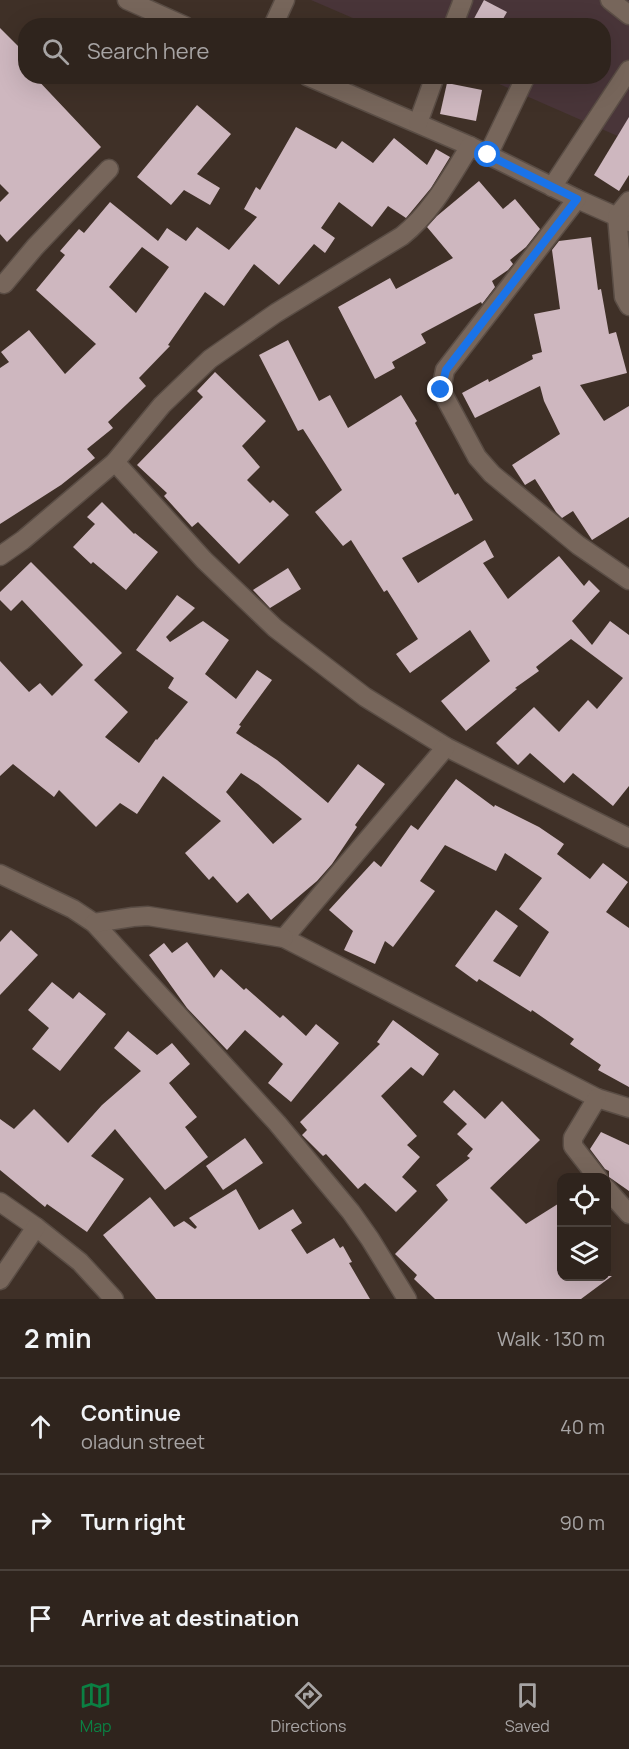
<!DOCTYPE html>
<html lang="en">
<head>
<meta charset="utf-8">
<style>
  body { margin:0; font-family:Manrope,sans-serif; background:#3b302a; color:#f1f3f6 }
  .controls { position:absolute; right:18px; bottom:18px; display:grid; overflow:hidden; border-radius:12px; box-shadow:0 6px 24px #0002 }
  .controls button { width:54px; height:54px; display:grid; place-items:center; padding:0; border:0; border-bottom:2px solid #4a413b; background:#2f241d; color:#f1f3f6; font:30px sans-serif }
  .stop { position:absolute; width:18px; height:18px; margin:-14px; border:4px solid #1a73e8; border-radius:50%; background:#fff }
  .stop.end { background:#1a73e8; border-color:#fff; box-shadow:0 2px 6px #0008 }
  .list { margin:0; padding:0; list-style:none }
  h2 { display:flex; justify-content:space-between; align-items:center; height:78px; margin:0; padding:0 24px; font-size:26px }
  h2 small { font-size:20px; font-weight:400; color:#a7a4a4 }
  .list li { display:grid; grid-template-columns:39px 1fr auto; gap:18px; align-items:center; box-sizing:border-box; height:96px; padding:0 24px; border-top:2px solid #4a413b }
  .list b { display:block; font-size:22px; white-space:nowrap }
  .list p { margin:0; font-size:20px; white-space:nowrap; color:#a7a4a4 }
  .list em { font-size:20px; font-style:normal; color:#a7a4a4 }
  .icon { flex:none; width:33px; height:33px; fill:none; stroke:currentColor; stroke-width:2; stroke-linecap:round; stroke-linejoin:round }
  .map { position:relative; flex:none; width:629px; height:1299px; overflow:hidden }
  .search { position:absolute; background:#2f241d; box-shadow:0 6px 24px #0002; left:18px; right:18px; top:18px; height:66px; display:flex; align-items:center; gap:15px; box-sizing:border-box; padding:0 21px; border-radius:24px; color:#a7a4a4; font-size:22px }
  .sheet { height:366px; background:#2f241d }
  nav { display:flex; justify-content:space-around; align-items:center; box-sizing:border-box; height:84px; border-top:2px solid #4a413b; background:#2f241d; font-size:16px; color:#a7a4a4 }
  nav a { display:grid; justify-items:center; gap:3px }
  nav .on { color:#0b8043 }
  .map>svg:first-child { display:block }
  .commercial { fill:#493539 }
  .building { fill:#ceb7bf; fill-rule:evenodd }
  .lines { fill:none; stroke-linecap:round; stroke-linejoin:round }
  .minor-casing { stroke:#5a4d45; stroke-width:21 }
  .minor { stroke:#77665b; stroke-width:18 }
  .route { stroke:#1a73e8; stroke-width:8 }
</style>
</head>
<body>
<div class="map">
<svg width="629" height="1299" viewBox="0 0 629 1299">
  <rect width="100%" height="100%" fill="#3f3027"/>
  <path class="commercial" d="M311,0H629V141L483,77L604,76V26L369,25Z"/>
  <g class="building">
    <path d="M484,0L507,12L499,26H470Z"/>
    <path d="M0,28L26,54V76H34L101,147L7,242L0,234V202L9,193L0,184Z"/>
    <path d="M447,83L482,90L476,121L440,114Z"/>
    <path d="M197,105L231,134L197,174L220,188L210,205L184,190L171,205L137,177Z"/>
    <path d="M629,117V175L619,191L594,175Z"/>
    <path d="M296,127L336,149L342,141L373,163L394,138L427,165L436,149L450,157L431,188L406,218L388,206L372,227L339,202L321,228L335,238L325,253L314,244L279,285L254,264L224,306L205,292L168,345L170,346L139,378L146,386L108,422L113,428L87,449L95,458L61,485L0,524V368L9,362L1,352L29,330L65,374L96,344L36,290L65,255L60,251L79,229L84,233L110,202L158,241L167,228L186,241L197,227L229,250L257,217L244,209L256,187L260,190ZM142,247L169,267L136,313L109,287Z"/>
    <path d="M479,181L503,209L515,199L540,229L526,247L510,260L513,264L508,270L492,281L495,287L482,304L481,302L421,334L426,343L392,362L395,368L375,379L338,307L390,278L396,289L453,258L427,227L437,216Z"/>
    <path d="M591,237L598,290L601,289L609,334L616,332L627,373L580,385L604,421L629,406V517L592,540L573,511L562,518L556,512L535,479L525,485L512,465L560,434L544,401L540,386L475,418L462,393L488,379L489,382L533,359L532,355L542,352L534,314L560,309L552,250L559,241Z"/>
    <path d="M288,340L319,401L330,395L348,428L401,395L417,421L415,423L455,495L458,493L473,520L402,558L418,583L485,540L494,557L483,563L508,599L559,556L584,586L589,580L600,591L572,621L592,645L610,621L629,635V786L613,806L573,773L564,783L530,753L518,765L496,743L534,707L559,732L588,700L597,709L623,678L571,639L536,667L539,671L515,688L517,689L466,731L441,701L490,661L470,630L410,673L396,654L418,639L387,590L384,592L351,540L343,546L315,512L342,490L303,429L298,431L259,355Z"/>
    <path d="M215,372L266,421L242,446L260,467L247,480L270,503L273,500L289,515L239,564L198,522L192,527L164,496L167,493L137,465L203,397L197,391Z"/>
    <path d="M102,502L134,534L135,533L158,552L126,590L93,562L91,564L73,547L95,524L87,517Z"/>
    <path d="M31,562L122,653L94,680L128,712L105,737L139,763L156,739L157,740L188,702L168,688L174,678L136,650L177,595L195,608L166,637L170,642L203,621L229,640L205,674L236,699L257,670L272,680L239,725L241,726L236,733L277,760L328,803L358,764L385,784L355,825L357,827L332,864L317,881L271,920L248,893L237,903L213,876L209,880L185,853L221,821L163,776L137,814L120,803L96,827L59,790L54,797L13,764L0,776V661L29,692L40,683L52,696L83,665L22,600L11,611L0,600V592ZM241,773L258,784L302,819L273,844L226,792Z"/>
    <path d="M288,568L301,589L270,608L253,590Z"/>
    <path d="M456,779L494,807L495,805L539,827L564,844L557,854L590,879L603,863L628,882L606,912L629,928V1087L598,1070L601,1065L570,1044L574,1039L532,1010L531,1012L479,979L477,982L455,966L496,910L518,926L493,961L520,977L549,932L519,909L542,878L505,853L496,871L445,845L420,881L435,891L393,947L385,941L375,964L344,950L353,931L329,910L374,861L381,867L411,825L418,830Z"/>
    <path d="M11,930L38,955L0,995V942Z"/>
    <path d="M187,942L214,978L221,969L244,990L246,988L280,1018L283,1015L306,1036L316,1024L339,1043L291,1102L268,1083L283,1064L245,1030L227,1050L187,1008L149,955L164,943L172,953Z"/>
    <path d="M52,982L73,999L79,992L106,1014L60,1071L32,1049L49,1028L28,1010Z"/>
    <path d="M393,1020L439,1054L423,1076L411,1067L381,1096L417,1136L407,1145L420,1157L402,1177L417,1191L396,1212L365,1183L358,1189L326,1154L323,1156L302,1135L307,1130L300,1122L380,1044L377,1042Z"/>
    <path d="M128,1031L157,1055L172,1043L190,1064L169,1083L197,1117L185,1127L208,1157L165,1190L115,1129L91,1156L124,1179L87,1232L47,1204L45,1207L0,1170V1119L14,1129L34,1109L68,1143L102,1105L141,1071L114,1048Z"/>
    <path d="M454,1090L485,1119L502,1101L540,1140L490,1188L526,1224L561,1202V1276H612L581,1299H435L414,1279L417,1275L395,1254L448,1200L436,1185L470,1158L467,1156L473,1149L457,1134L467,1124L443,1102Z"/>
    <path d="M601,1132L629,1145V1191L609,1177V1171L605,1169L590,1149Z"/>
    <path d="M245,1138L263,1163L223,1190L206,1166Z"/>
    <path d="M236,1189L259,1230L293,1209L302,1223L291,1230L307,1254L334,1238L340,1248L343,1246L352,1262L349,1263L370,1299H156L103,1235L150,1197L174,1227L184,1221L195,1229L197,1227L189,1218Z"/>
  </g>
  <g class="lines">
    <defs>
      <g id="minor">
        <path d="M127,0L185,26"/>
        <path d="M610,0L629,15"/>
        <path d="M273,26L285,0"/>
        <path d="M453,26L463,0"/>
        <path d="M307,76L470,146L577,199L629,222"/>
        <path d="M418,123L435,76"/>
        <path d="M488,155L526,76"/>
        <path d="M552,187L629,70"/>
        <path d="M577,199L445,370L441,390L477,457L492,474L578,545L629,580"/>
        <path d="M629,201L617,216L624,297L629,306"/>
        <path d="M4,284L35,247L109,169"/>
        <path d="M115,462L204,560L275,628L365,697L446,747L629,838"/>
        <path d="M0,556L23,540L115,462L162,405L210,359L276,313L402,236C432,212 450,178 470,146"/>
        <path d="M446,747L284,938L597,1098L629,1108"/>
        <path d="M0,874L73,909L94,923L277,1123L351,1212L370,1239L407,1299"/>
        <path d="M94,923L133,917L148,916L284,938"/>
        <path d="M597,1098L573,1138V1146L598,1178"/>
        <path d="M606,1188L629,1214"/>
        <path d="M0,1202L36,1227L80,1262L114,1299"/>
        <path d="M0,1280L36,1227"/>
      </g>
    </defs>
    <use href="#minor" class="minor-casing"/>
    <use href="#minor" class="minor"/>
  </g>
  <g class="lines">
    <path class="route" d="M441,390L446,370L577,199L488,155"/>
  </g>
</svg>
<div class="controls">
<button><svg class="icon" aria-label="locate" viewBox="0 0 24 24"><circle cx="12" cy="12" r="6"/><path d="M12 2v4M12 18v4M2 12h4M18 12h4"/></svg></button>
<button><svg class="icon" aria-label="layers" viewBox="0 0 24 24"><path d="M12 4l9 5-9 5-9-5zM3 14l9 5 9-5"/></svg></button>
</div>
<div class="stop" style="left:488px;top:155px"></div>
<div class="stop end" style="left:441px;top:390px"></div>
<div class="search"><svg class="icon" aria-label="search" viewBox="0 0 24 24"><circle cx="10" cy="10" r="6"/><path d="M15 15l6 6"/></svg>Search here</div>
</div>
<section class="sheet">
<h2>2 min<small>Walk · 130 m</small></h2>
<ul class="list">
<li><svg class="icon" aria-label="ahead" viewBox="0 0 24 24"><path d="M12 20V5M6 11l6-6 6 6"/></svg><div><b>Continue</b><p>oladun street</p></div><em>40 m</em></li>
<li><svg class="icon" aria-label="right" viewBox="0 0 24 24"><path d="M7 20v-9h11M14 6l5 5-5 5"/></svg><div><b>Turn right</b></div><em>90 m</em></li>
<li><svg class="icon" aria-label="arrive" viewBox="0 0 24 24"><path d="M6 21V4h12l-3 4 3 4H6"/></svg><div><b>Arrive at destination</b></div></li>
</ul>
</section>
<nav>
<a class="on"><svg class="icon" aria-label="map" viewBox="0 0 24 24"><path d="M3 6l6-2 6 2 6-2v14l-6 2-6-2-6 2zM9 4v14M15 6v14"/></svg>Map</a>
<a><svg class="icon" aria-label="directions" viewBox="0 0 24 24"><path d="M12 3l9 9-9 9-9-9zM9 14v-3h6M13 9l2 2-2 2"/></svg>Directions</a>
<a><svg class="icon" aria-label="saved" viewBox="0 0 24 24"><path d="M7 4h10v16l-5-4-5 4z"/></svg>Saved</a>
</nav>
</body>
</html>
